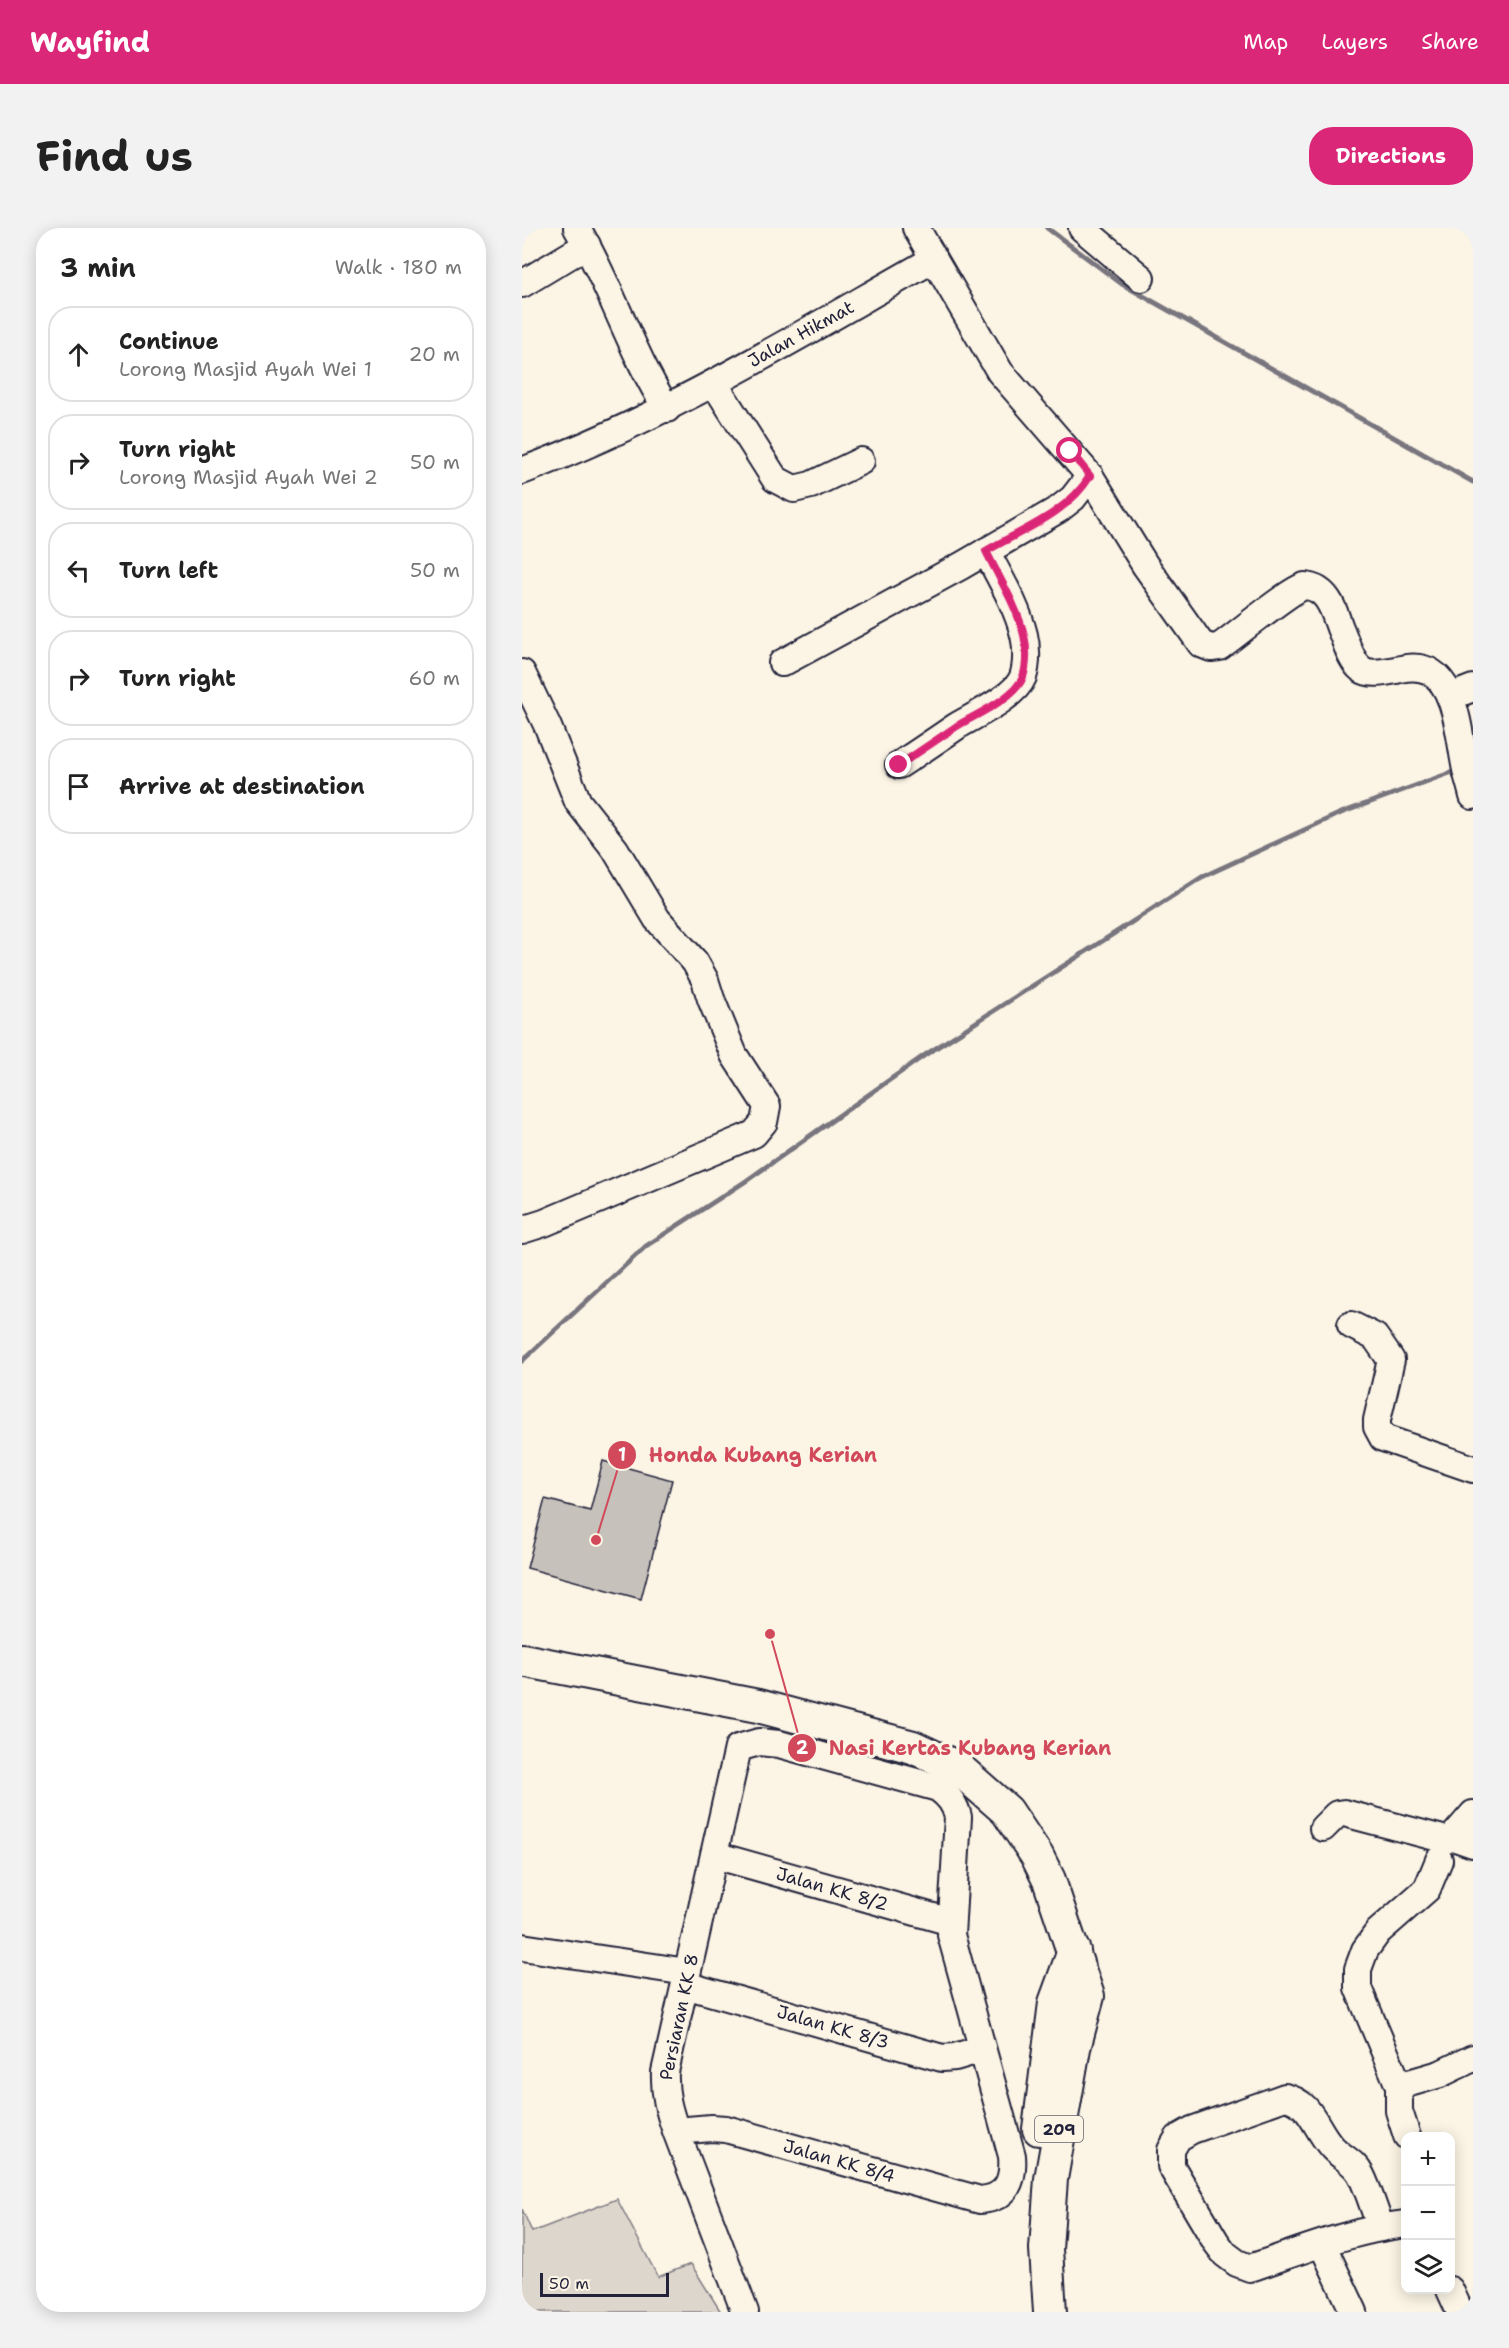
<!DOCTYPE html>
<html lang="en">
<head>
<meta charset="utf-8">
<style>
  body { margin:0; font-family:"Shantell Sans",sans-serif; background:#f2f2f2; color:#222 }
  .controls { position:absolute; right:18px; bottom:18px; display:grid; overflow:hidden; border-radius:12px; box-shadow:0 3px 15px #0003 }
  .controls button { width:54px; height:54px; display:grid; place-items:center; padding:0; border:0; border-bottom:2px solid #e0e0e0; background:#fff; color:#222; font:30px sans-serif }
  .scale { position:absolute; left:18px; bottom:15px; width:129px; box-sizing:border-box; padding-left:6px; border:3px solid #22223b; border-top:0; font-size:16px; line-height:21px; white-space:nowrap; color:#22223b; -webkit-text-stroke:4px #fcf5e5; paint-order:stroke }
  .stop { position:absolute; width:18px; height:18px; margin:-14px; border:4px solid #db2777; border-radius:50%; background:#fff }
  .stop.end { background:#db2777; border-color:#fff; box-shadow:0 2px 6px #0008 }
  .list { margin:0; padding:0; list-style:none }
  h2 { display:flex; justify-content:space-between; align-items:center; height:78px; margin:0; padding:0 24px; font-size:26px }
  h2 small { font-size:20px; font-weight:400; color:#767676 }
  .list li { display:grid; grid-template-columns:39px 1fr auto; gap:18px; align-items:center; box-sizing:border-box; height:96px; margin:0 12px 12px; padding:0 12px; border:2px solid #e0e0e0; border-radius:24px }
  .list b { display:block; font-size:22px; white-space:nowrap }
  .list p { margin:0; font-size:20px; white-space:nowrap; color:#767676 }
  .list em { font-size:20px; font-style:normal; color:#767676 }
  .icon { flex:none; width:33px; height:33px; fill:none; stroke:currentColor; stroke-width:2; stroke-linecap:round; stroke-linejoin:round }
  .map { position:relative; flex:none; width:951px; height:2084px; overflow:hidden; border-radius:24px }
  header { display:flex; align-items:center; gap:36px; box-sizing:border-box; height:84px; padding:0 30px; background:#db2777; color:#fff }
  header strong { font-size:28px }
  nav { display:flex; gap:33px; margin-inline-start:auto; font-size:21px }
  .intro { display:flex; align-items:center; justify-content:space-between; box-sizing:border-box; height:144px; padding:0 36px }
  h1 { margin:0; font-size:42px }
  .button { padding:15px 27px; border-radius:24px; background:#db2777; color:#fff; font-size:21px; font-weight:700 }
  main { display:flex; gap:36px; padding:0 36px }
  aside { flex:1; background:#fff; border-radius:24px; box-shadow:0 3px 15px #0003 }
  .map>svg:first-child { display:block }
  .green { fill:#dcd6cc; stroke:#7f7c84; stroke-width:1.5 }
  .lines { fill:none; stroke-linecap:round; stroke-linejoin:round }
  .stream { stroke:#78757e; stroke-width:5 }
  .building { fill:#c6c1bb; stroke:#22223b; stroke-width:1.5 }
  .minor-casing { stroke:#22223b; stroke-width:30 }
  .major-casing { stroke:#22223b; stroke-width:36 }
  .minor { stroke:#fcf5e5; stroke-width:26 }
  .major { stroke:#fcf5e5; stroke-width:32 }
  .route { stroke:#db2777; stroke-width:8 }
  .labels { text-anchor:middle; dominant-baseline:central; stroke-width:6; stroke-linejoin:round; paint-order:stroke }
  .shield { fill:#fcf5e5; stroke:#63616e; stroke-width:1.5 }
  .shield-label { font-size:16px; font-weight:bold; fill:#22223b }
  .street-label { font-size:18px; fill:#22223b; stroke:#fcf5e5 }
  .leader { fill:none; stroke:#d1495b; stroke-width:2 }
  .callout-dot { fill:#d1495b; stroke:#fcf5e5; stroke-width:2 }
  .mark-label { font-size:18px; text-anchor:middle; font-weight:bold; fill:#fff }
  .callout-label { font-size:20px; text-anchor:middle; font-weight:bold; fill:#d1495b; stroke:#fcf5e5; stroke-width:6; stroke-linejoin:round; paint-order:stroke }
</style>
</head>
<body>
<header>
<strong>Wayfind</strong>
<nav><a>Map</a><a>Layers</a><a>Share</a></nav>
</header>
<div class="intro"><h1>Find us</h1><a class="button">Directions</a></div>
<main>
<aside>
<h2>3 min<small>Walk · 180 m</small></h2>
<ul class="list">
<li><svg class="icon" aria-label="ahead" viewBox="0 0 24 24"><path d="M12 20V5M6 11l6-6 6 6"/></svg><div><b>Continue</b><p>Lorong Masjid Ayah Wei 1</p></div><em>20 m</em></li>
<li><svg class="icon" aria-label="right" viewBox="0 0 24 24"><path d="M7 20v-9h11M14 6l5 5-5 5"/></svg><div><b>Turn right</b><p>Lorong Masjid Ayah Wei 2</p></div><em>50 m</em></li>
<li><svg class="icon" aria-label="left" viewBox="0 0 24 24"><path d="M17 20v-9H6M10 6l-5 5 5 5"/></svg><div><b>Turn left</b></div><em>50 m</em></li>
<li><svg class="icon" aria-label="right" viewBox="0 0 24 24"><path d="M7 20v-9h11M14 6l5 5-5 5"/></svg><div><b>Turn right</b></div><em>60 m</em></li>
<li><svg class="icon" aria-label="arrive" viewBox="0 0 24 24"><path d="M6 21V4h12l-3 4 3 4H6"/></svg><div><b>Arrive at destination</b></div></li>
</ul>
</aside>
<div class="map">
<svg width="951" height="2084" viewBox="0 0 951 2084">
  <rect width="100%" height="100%" fill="#fcf5e5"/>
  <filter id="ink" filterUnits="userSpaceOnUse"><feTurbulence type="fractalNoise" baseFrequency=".0167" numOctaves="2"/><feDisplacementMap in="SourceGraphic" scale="12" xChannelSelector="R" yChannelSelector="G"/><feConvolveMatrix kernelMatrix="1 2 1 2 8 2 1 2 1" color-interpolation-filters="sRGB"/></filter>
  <g filter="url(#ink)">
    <path class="green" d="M95,1971L136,2049L169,2036L199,2084H0V1981L10,2004Z"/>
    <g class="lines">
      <g class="stream">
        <path d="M525,0L600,56L951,254"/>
        <path d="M0,1133L124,1018L224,953L403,827L680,649L819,585L936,542"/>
      </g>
    </g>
    <path class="building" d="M81,1233L150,1252L119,1371L5,1340L23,1271L68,1283Z"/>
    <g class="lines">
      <defs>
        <g id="minor">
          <path d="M55,0C89,58 109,124 145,181"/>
          <path d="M394,0L478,144L568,248L623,337L679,416L689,420L697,419C713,408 769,361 783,358C786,358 793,360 796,362C809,370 813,387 818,400C824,413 828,432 839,441C850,449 871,442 884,440C937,432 936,512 945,546C947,553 949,560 951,568"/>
          <path d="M560,0L619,50"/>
          <path d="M0,56L65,17"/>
          <path d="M192,155L253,251L272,261L289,257L339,233"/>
          <path d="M0,243C145,189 277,107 412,31"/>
          <path d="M260,435L439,338L537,281L551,270L568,248"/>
          <path d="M0,445L26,499L56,574L93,621L135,691L173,734L183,752L189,771L212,827L245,878L242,894L232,906L22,995L0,1002"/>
          <path d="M928,469L951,460"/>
          <path d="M377,537C397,524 416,511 435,498C453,487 493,469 501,449C505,437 505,419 502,407C495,378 478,350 464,323"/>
          <path d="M829,1097L853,1109L869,1132L855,1192V1199L861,1210L951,1241"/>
          <path d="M801,1600L815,1586L822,1585L917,1610L924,1612L931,1609L951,1616"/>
          <path d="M931,1609L951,1586"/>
          <path d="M192,1627L429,1694"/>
          <path d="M0,1719L165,1744"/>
          <path d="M163,1757L420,1830L433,1829L460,1821"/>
          <path d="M877,1858L836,1760V1741L843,1722L856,1704L905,1661L917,1632"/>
          <path d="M154,1903L189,1900L204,1901L458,1972C485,1970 492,1953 490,1928L429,1707L436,1589C433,1576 427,1568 416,1560L257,1516L237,1514L216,1520L143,1844C142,1866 147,1883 154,1903L223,2084"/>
          <path d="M885,1908L877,1883V1858L918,1846L951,1830"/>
          <path d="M859,1999C852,1982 847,1963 839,1947C832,1933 818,1929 809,1918C793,1900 789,1874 763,1869L670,1902L656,1910L649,1922V1938L694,2014L703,2026L715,2035L728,2040C779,2023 830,2002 884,1996"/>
          <path d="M800,2016L832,2084"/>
          <path d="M928,2062L938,2084"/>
        </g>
        <g id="major">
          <path d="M0,1432L236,1478L391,1519L436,1540L485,1583L515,1628L527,1652L566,1768L552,1820L529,1951L524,2021L528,2084"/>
          <path d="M517,1901L533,1775L552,1723"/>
        </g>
      </defs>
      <use href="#minor" class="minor-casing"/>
      <use href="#major" class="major-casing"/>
      <use href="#minor" class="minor"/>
      <use href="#major" class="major"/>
    </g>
  </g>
  <g class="lines" filter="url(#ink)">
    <path class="route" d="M377,537C397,524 416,511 435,498C453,487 493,470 501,449C505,437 505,419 502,407C495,378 477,350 464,323C500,302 546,285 568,248L548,223"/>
  </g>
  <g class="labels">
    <rect class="shield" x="513" y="1888" width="48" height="26" rx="4.5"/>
    <g class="shield-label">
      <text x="537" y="1901">209</text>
    </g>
    <g class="street-label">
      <text transform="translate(279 106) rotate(-29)">Jalan Hikmat</text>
      <text transform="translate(310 1661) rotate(16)">Jalan KK 8/2</text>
      <text transform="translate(157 1789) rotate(-78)">Persiaran KK 8</text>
      <text transform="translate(311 1799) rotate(16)">Jalan KK 8/3</text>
      <text transform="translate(317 1933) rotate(16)">Jalan KK 8/4</text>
    </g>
  </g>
  <path class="leader" d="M74 1312L100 1227M248 1406L280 1520"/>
  <g class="callout-dot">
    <circle cx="74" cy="1312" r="6"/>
    <circle cx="248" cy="1406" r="6"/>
    <circle cx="100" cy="1227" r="15"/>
    <circle cx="280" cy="1520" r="15"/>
  </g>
  <g class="mark-label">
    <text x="100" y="1233">1</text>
    <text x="280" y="1526">2</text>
  </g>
  <g class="callout-label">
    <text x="241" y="1234">Honda Kubang Kerian</text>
    <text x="448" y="1527">Nasi Kertas Kubang Kerian</text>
  </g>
</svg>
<div class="controls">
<button>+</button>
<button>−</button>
<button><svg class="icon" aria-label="layers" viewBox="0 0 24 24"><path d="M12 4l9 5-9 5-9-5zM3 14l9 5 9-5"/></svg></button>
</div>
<div class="scale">50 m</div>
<div class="stop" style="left:548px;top:223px"></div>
<div class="stop end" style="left:377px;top:537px"></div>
</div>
</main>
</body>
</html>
